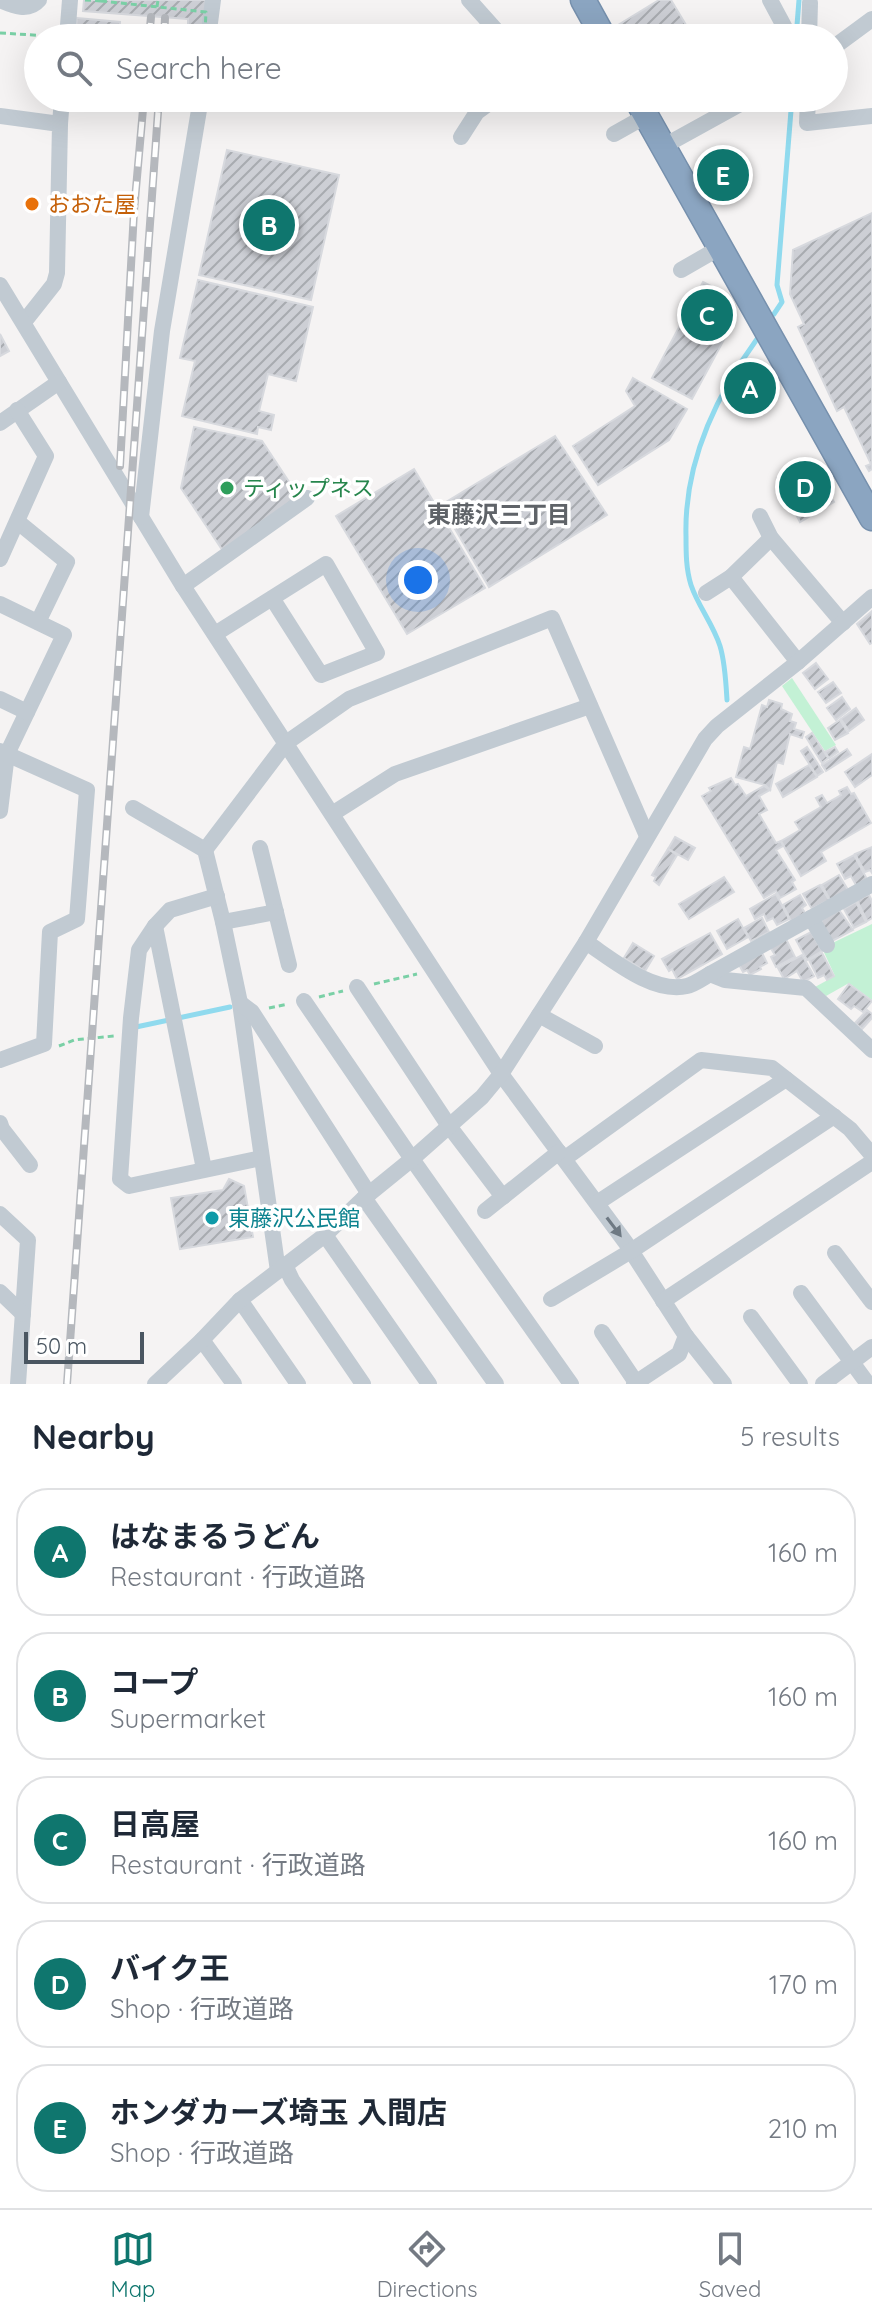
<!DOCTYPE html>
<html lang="en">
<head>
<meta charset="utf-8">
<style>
  body { margin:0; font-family:Quicksand,"Noto Sans JP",sans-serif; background:#f2f2f3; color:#1f2937 }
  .scale { position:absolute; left:24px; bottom:20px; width:120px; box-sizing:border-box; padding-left:8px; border:4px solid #4a5661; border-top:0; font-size:22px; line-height:28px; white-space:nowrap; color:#4a5661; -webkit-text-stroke:6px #fff; paint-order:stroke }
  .you { position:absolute; left:418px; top:580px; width:28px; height:28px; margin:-20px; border:6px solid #fff; border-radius:50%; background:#1a73e8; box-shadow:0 0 0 12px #1a73e833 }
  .badge { display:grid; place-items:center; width:52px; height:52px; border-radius:50%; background:#0f766e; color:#fff; font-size:26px; font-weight:700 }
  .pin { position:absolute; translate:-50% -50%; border:4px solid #fff; box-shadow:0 2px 8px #0006 }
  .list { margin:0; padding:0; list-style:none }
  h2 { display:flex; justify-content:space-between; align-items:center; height:104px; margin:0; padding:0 32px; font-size:34px }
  h2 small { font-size:26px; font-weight:400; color:#747a83 }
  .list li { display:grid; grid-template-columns:52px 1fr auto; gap:24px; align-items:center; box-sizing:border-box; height:128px; margin:0 16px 16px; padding:0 16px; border:2px solid #e0e1e3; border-radius:32px }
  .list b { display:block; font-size:30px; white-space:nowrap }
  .list p { margin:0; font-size:26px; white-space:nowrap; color:#747a83 }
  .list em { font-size:26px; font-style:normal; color:#747a83 }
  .icon { flex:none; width:44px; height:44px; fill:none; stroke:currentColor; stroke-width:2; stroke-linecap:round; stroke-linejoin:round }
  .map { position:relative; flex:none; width:872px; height:1384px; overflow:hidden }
  .search { position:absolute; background:#fff; box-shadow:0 8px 32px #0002; left:24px; right:24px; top:24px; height:88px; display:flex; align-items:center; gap:20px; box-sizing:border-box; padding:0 28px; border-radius:44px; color:#747a83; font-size:30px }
  .sheet { height:824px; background:#fff }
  nav { display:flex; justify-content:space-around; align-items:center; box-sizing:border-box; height:112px; border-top:2px solid #e0e1e3; background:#fff; font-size:22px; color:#747a83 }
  nav a { display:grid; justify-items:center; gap:4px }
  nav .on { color:#0f766e }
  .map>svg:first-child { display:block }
  .park { fill:#c3f1d5 }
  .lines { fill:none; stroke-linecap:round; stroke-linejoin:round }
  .stream { stroke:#90daee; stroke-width:5 }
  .building { fill:url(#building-hatch); stroke:#d7d9de; stroke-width:2 }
  .highway-casing { stroke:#7690ad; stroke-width:27 }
  .path { stroke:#7ad0a6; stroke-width:3; stroke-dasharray:6 4; stroke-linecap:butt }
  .minor { stroke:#c1cad2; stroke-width:16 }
  .highway { stroke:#8ba5c1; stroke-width:24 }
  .rail-casing { stroke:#b5b8bd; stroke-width:8 }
  .rail { stroke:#fff; stroke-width:5; stroke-dasharray:15; stroke-linecap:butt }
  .path-bridge { stroke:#7ad0a6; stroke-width:3; stroke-dasharray:6 4; stroke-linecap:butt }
  .oneway { fill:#6e7983 }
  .food-dot { fill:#e8710a; stroke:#fff; stroke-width:3 }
  .leisure-dot { fill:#2e9e5b; stroke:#fff; stroke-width:3 }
  .culture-dot { fill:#0f9aa8; stroke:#fff; stroke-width:3 }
  .labels { text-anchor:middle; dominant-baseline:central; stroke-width:7; stroke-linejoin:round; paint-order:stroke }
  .food-label { font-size:22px; fill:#c56008; stroke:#fff; text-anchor:start }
  .leisure-label { font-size:22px; fill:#27864d; stroke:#fff; text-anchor:start }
  .culture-label { font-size:22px; fill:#0d838f; stroke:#fff; text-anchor:start }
  .neighbourhood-label { font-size:24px; font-weight:bold; fill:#5f6368; stroke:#fff }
</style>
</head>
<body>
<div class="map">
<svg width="872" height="1384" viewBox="0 0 872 1384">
  <defs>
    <pattern id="building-hatch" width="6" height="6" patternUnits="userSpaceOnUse" patternTransform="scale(2)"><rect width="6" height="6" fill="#cdcfd5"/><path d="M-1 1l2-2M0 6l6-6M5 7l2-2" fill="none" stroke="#a8abb0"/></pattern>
  </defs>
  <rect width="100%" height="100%" fill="#f5f3f3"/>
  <g class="park">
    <path d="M792,678L836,745L825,751L782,686Z"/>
    <path d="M872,924V1000L849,983L826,996L815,987L835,976L822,948Z"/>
  </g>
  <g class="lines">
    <g class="stream">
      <path d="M796,38L799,0"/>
      <path d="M774,314L782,302L777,285L792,98"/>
      <path d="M727,700C726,683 725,662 720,646C713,624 698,606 691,585C686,569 686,553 686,536C684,463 715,397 757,339"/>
      <path d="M136,1027L230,1007"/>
    </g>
  </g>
  <g class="building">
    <path d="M84,0H207L205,31L188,30V19L83,11Z"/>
    <path d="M659,0H671L689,30L676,38H626L618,25Z"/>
    <path d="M77,18L120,22L119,38H75Z"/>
    <path d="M227,150L339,175L311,300L199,275Z"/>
    <path d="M872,213V469L869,471L866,466L871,464L844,407L837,411L798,327L804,324L790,294L793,250Z"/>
    <path d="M198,280L313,307L296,381L268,374L259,411L274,415L271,430L258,427L257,434L182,416L195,361L180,358Z"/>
    <path d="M703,282L724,293L714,310L734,321L692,399L652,378Z"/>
    <path d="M0,334L9,351L0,356Z"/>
    <path d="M752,366L772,374L751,414L733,399Z"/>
    <path d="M633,378L687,409L669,440L598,485L573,446L635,406L626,391Z"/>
    <path d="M194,427L262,441L301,500L223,551L181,488Z"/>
    <path d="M555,436L607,515L489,587L441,505Z"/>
    <path d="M807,460L834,502L800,522L777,478Z"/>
    <path d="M414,469L485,588L407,634L336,516Z"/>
    <path d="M872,611V643L870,644L857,624Z"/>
    <path d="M816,663L828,679L815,689L803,673Z"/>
    <path d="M833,682L841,693L826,703L818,692Z"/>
    <path d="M842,697L850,709L836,720L827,708Z"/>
    <path d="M769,700L782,704L781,709L792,714L790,721L796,723L794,729L804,732L802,738L790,734L783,764L777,762L770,790L765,785L736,777L744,747L750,749L762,705L767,707Z"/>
    <path d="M856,708L864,720L849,731L841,719Z"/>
    <path d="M840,720L848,733L835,740L828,728Z"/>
    <path d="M812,733L828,758L822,763L806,737Z"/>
    <path d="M807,747L823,772L817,776L801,751Z"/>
    <path d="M835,747L838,752L829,758L825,752Z"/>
    <path d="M847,749L851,755L826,771L822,765Z"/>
    <path d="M872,754V775L855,787L845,772Z"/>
    <path d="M809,765L817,777L783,797L776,784Z"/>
    <path d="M731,778L735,785L738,784L746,796L764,786L770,790L759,796L767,810L759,814L776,843L781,841L783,846L776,850L795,880L792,882L796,889L780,898L776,891L764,898L702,796L711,791L709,788Z"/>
    <path d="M847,787L851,794L854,793L871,823L821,852L826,861L801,876L781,841L800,830L795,822L821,807L816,798L822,795L827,803L841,795L839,791Z"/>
    <path d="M675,837L695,848L688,860L668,849Z"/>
    <path d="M872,847V873L870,870L865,872L855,854Z"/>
    <path d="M668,849L677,855L659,885L654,881L656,877L652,875Z"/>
    <path d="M854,855L868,881L857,887L851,876L845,879L837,864Z"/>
    <path d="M839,875L848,890L830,900L822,885Z"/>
    <path d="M724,877L734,892L689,919L679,904Z"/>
    <path d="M820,885L829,900L812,909L803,894Z"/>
    <path d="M776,894L789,919L777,925L773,918L767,921L764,914L755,919L750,909Z"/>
    <path d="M800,895L806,905L802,908L805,913L791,921L783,905Z"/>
    <path d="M869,895L872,901V918L867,921L857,900Z"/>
    <path d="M856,902L866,922L854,928L844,909Z"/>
    <path d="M839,910L853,930L832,941L821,924L822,920Z"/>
    <path d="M762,918L769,932L751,941L744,928Z"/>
    <path d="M738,919L748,937L727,949L717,931Z"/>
    <path d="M811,932L822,951L807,960L796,940Z"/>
    <path d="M710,933L722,954L677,979L672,969L669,971L662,959Z"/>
    <path d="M786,939L795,957L776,967L771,957L775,955L770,947Z"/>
    <path d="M633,943L654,956L645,971L624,958Z"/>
    <path d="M762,953L767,963L760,967L761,969L750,975L747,970L743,972L738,963Z"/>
    <path d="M822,953L834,976L827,980L824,975L818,978L809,960Z"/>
    <path d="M802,955L814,976L803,982L797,971L784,979L778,968Z"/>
    <path d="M849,984L872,1001L863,1012L854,1006L851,1009L838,999Z"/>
    <path d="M867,1010L872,1014V1018L862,1029L855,1023Z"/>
    <path d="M229,1179L244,1186L253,1237L180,1249L171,1198L223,1190Z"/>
  </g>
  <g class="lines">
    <defs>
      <g id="highway">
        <path d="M583,0L604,38"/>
        <path d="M636,98L872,518"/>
      </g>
    </defs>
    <use href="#highway" class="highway-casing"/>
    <g class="path">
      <path d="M85,0L101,1"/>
      <path d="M157,7L158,0"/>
      <path d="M0,33L50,36"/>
      <path d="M374,984L417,974"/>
      <path d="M319,997L343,991"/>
      <path d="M269,1008L288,1004"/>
      <path d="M59,1046L74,1040L114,1036"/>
    </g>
    <g class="minor">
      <path d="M0,0C13,6 29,12 39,0"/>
      <path d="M469,0L503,38"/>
      <path d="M770,0L785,28L784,38"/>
      <path d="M67,38L70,0"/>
      <path d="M208,38L213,0"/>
      <path d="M809,38L810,3"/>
      <path d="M834,47L872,19"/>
      <path d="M808,98L807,123L872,116"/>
      <path d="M0,116L60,124L57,273L54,284L24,322"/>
      <path d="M60,124L62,98"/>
      <path d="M614,134L646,116"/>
      <path d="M461,137L477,112L496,98"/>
      <path d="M664,146L751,98"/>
      <path d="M681,270L721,247"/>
      <path d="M0,285L183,586L501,1074L626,1243L686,1336L724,1384"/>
      <path d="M0,423L59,382"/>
      <path d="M760,516L771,538L843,623"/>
      <path d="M141,517L162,331L201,98"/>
      <path d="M18,522L67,562L38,622"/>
      <path d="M0,559L46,456L17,410"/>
      <path d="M731,577L798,662"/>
      <path d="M183,586L307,498"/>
      <path d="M706,593L731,577L771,538"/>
      <path d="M0,604L64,635L7,754L0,811"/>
      <path d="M215,634L326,564L377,653L321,675L272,598"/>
      <path d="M0,699L27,712"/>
      <path d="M0,751L87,790L77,919L50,932L44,1044L0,1060"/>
      <path d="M133,808L205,850L223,922L240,1003L278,1271"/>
      <path d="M332,814L395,774L590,706"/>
      <path d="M260,848L289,965"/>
      <path d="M205,850L286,743L349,699L552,618L647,836"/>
      <path d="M217,896L170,910L155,926L139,950L131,1018L120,1179L129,1186L261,1158"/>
      <path d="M811,918L827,945"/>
      <path d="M223,922L276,912"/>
      <path d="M155,926L204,1169"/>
      <path d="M586,942C613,960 653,994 687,986C695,984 703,978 710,974L725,980L806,988L872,1050"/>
      <path d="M710,974L872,884"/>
      <path d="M357,987L449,1126L503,1197"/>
      <path d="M304,1001L412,1159L571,1384"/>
      <path d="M240,1003L252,1012L369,1194"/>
      <path d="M539,1015L595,1046"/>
      <path d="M0,1123L2,1129L30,1165"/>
      <path d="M564,1159L701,1060L772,1068L850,1129L872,1155"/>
      <path d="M364,1198L496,1384"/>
      <path d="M597,1203L786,1079"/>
      <path d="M485,1211L559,1152"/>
      <path d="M0,1214L28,1240L18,1384"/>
      <path d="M325,1235L429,1384"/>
      <path d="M835,1253L872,1302"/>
      <path d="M285,1265L292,1280L363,1384"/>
      <path d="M0,1292L23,1314"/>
      <path d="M801,1293L868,1384"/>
      <path d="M551,1299L631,1251L834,1116"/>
      <path d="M240,1300L298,1384"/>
      <path d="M663,1301L872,1162"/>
      <path d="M751,1317L800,1384"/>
      <path d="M602,1332L637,1384"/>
      <path d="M202,1340L234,1384"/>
      <path d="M155,1384L202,1340L240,1300L325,1235L364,1198L412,1159L482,1097L501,1074L586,942L705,739L717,726L798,662L872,597"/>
      <path d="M634,1384L679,1354L686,1336"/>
      <path d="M823,1384L872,1347"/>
    </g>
    <use href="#highway" class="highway"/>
    <defs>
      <g id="rail">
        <path d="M149,38L151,17"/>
        <path d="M164,38L165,18"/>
        <path d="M120,466L134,211L144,98"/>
        <path d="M67,1384L159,98"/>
      </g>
    </defs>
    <use href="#rail" class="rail-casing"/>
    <use href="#rail" class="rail"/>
    <path class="path-bridge" d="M101,1L206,12L205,31"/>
  </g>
  <defs><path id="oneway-solid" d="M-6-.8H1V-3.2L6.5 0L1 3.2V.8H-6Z" transform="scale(2)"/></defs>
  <use class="oneway" href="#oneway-solid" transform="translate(614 1227) rotate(53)"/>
  <circle class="food-dot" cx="32" cy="204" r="8"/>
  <circle class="leisure-dot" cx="227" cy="488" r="8"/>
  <circle class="culture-dot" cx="212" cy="1218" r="8"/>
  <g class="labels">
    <g class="food-label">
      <text x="48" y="204">おおた屋</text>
    </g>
    <g class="leisure-label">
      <text x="243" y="488">ティップネス</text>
    </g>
    <g class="culture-label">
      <text x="228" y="1218">東藤沢公民館</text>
    </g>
    <g class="neighbourhood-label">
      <text x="499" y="514">東藤沢三丁目</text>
    </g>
  </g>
</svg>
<div class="scale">50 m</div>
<div class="you"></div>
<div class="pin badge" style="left:750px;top:388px">A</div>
<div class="pin badge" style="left:269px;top:225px">B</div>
<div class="pin badge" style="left:707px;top:315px">C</div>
<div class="pin badge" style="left:805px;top:487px">D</div>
<div class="pin badge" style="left:723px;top:175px">E</div>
<div class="search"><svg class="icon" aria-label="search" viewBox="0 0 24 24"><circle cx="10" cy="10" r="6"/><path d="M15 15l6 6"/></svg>Search here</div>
</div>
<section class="sheet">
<h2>Nearby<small>5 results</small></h2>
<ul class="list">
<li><span class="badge">A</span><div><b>はなまるうどん</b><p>Restaurant · 行政道路</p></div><em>160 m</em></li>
<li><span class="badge">B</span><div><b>コープ</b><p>Supermarket</p></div><em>160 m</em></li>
<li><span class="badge">C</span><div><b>日高屋</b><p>Restaurant · 行政道路</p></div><em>160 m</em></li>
<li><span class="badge">D</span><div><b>バイク王</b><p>Shop · 行政道路</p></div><em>170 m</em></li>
<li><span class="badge">E</span><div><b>ホンダカーズ埼玉 入間店</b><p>Shop · 行政道路</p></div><em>210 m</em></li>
</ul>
</section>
<nav>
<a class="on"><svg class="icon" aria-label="map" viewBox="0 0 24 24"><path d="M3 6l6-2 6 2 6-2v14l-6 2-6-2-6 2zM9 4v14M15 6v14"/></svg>Map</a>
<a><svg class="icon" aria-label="directions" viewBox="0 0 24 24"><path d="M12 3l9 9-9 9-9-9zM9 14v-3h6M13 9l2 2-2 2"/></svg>Directions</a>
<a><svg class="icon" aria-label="saved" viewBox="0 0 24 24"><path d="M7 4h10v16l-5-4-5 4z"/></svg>Saved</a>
</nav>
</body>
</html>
